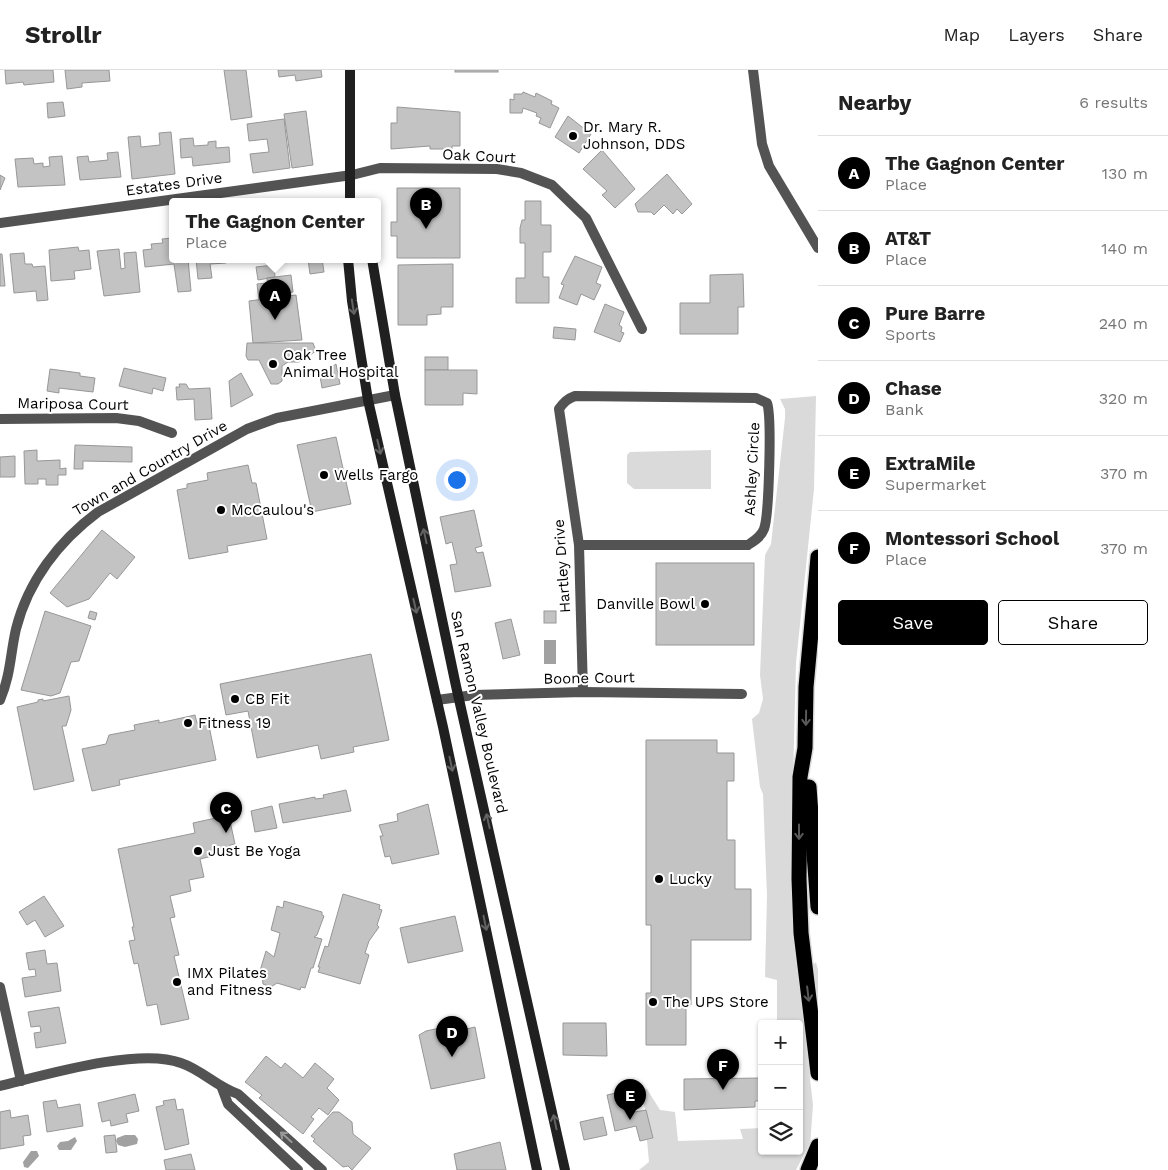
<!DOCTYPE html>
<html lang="en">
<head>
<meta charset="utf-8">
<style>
  body { margin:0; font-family:"Work Sans",sans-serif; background:#f6f6f6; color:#222 }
  .controls { position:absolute; right:15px; bottom:15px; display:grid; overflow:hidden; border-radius:5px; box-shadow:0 1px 4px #0004 }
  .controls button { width:45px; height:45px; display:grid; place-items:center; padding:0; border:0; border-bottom:1px solid #e0e0e0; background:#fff; color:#222; font:25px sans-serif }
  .you { position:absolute; left:456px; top:409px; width:18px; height:18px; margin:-12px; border:4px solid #fff; border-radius:50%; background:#1a73e8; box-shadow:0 0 0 8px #1a73e833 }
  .badge { display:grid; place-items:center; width:32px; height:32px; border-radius:50%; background:#000; color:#fff; font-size:16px; font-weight:700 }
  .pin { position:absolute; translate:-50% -41px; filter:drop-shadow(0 1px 2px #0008) }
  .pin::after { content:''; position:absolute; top:26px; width:18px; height:15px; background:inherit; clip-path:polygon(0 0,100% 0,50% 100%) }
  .popup { position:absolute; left:169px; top:128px; width:212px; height:65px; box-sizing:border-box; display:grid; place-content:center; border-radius:5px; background:#fff; filter:drop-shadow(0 1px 4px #0005); font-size:16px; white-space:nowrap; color:#767676 }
  .popup b { font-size:19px; color:#222 }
  .popup::after { content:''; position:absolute; left:50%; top:100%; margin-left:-10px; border:10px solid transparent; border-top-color:#fff }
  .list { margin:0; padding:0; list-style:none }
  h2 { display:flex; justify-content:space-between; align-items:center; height:65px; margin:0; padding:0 20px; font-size:21px }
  h2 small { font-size:16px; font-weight:400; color:#767676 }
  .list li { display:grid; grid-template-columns:32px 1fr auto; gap:15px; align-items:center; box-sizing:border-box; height:75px; padding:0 20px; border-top:1px solid #e0e0e0 }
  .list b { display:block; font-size:19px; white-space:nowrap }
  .list p { margin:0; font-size:16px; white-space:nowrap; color:#767676 }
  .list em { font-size:16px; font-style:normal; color:#767676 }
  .actions { display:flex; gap:10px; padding:15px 20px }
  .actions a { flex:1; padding:11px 0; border:1px solid #000; border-radius:5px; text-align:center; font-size:18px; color:#000 }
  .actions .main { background:#000; color:#fff }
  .icon { flex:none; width:28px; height:28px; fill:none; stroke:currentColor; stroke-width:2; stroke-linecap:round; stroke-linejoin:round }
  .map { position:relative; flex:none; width:818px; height:1100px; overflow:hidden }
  header { display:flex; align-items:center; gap:30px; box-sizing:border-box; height:70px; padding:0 25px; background:#fff; border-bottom:1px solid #e0e0e0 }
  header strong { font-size:24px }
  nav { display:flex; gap:28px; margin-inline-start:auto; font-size:18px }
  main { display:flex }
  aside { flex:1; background:#fff }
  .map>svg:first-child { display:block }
  .green { fill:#dadada }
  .water { fill:#a1a1a1 }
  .building { fill:#c3c3c3; stroke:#979797 }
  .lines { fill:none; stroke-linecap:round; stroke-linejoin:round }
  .highway-casing { stroke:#dbdbdb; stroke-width:18 }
  .street { stroke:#535353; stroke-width:10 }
  .secondary { stroke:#202020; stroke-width:10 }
  .highway { stroke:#000; stroke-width:15 }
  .oneway { stroke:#636363 }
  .oneway2 { stroke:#595959 }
  .oneway3 { stroke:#989898 }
  .poi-dot { fill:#000; stroke:#fff; stroke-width:2 }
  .labels { text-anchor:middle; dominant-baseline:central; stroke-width:4; stroke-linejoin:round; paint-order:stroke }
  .poi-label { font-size:15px; fill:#000; stroke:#fff; text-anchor:start }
  .street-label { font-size:15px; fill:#000; stroke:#fff }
</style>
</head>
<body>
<header>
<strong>Strollr</strong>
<nav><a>Map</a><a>Layers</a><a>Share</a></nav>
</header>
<main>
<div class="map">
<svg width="818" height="1100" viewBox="0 0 818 1100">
  <rect width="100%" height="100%" fill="#fff"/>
  <g class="green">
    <path d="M816,326L814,419L796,593L792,749L794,869L813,1035L810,1077L809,1075L796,1100H639L649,1092L647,1070L653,1069L643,1031L634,1017L647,1019L660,1040L675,1042L678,1071L743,1069L740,1059L762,1058V1081H799V954H777V910L765,907L767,826L763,724L760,717L752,649L759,643L763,629L760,605L765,485L771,474L785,348V339L780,329Z"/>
    <path d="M711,380V419H634L627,413V385L630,382Z"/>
    <path d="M816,892L818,900V951L813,895Z"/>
  </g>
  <g class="water">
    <rect x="544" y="570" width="12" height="24"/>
    <path d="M125,1065H135L138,1069L137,1074L125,1077L118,1075L116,1071L117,1068Z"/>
    <path d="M75,1067L77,1071L71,1080H59L57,1076L60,1072L68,1071Z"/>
    <path d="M31,1081H37L39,1086L28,1098L24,1097L23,1092Z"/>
  </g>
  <g class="building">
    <path d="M5,0H53L54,12L24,15L23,12L6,14Z"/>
    <path d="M65,0H109L110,11L82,13V17L67,19Z"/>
    <path d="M224,0H246L252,47L231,50Z"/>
    <path d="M278,0H321L322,7L296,11L295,5L279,7Z"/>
    <rect x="455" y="0" width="43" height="2"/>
    <path d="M523,22L535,27L536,23L552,31L551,34L559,38L550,58L539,53L541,48L536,46L537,43L523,38L522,43H510V29L514,30V24H522Z"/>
    <path d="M63,32L65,46L48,48L47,33Z"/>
    <path d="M397,37L460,42V76H452V79H430V76L391,79V53H397Z"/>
    <path d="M306,41L313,95L292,98L284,44Z"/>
    <path d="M568,46L591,64L579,83L555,67Z"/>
    <path d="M284,49L290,98L253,103L250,84L269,82L267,69L249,71L247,54Z"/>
    <path d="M171,62L175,104L132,109L128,67L140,66L141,77L160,75L159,63Z"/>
    <path d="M193,68L194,76L208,75V72L216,71V78L229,77L230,92L193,96L192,87L181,88L180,69Z"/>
    <path d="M602,80L635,119L615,138L602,125L607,121L583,99Z"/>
    <path d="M118,82L121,107L80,110L77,87L88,86L89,92L108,90L107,83Z"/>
    <path d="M62,86L65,115L18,117L15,89L33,88L34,94L43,93V97L50,96L49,87Z"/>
    <path d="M667,104L692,134L682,144L677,139L673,144L664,135L654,145L651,142H638L635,134Z"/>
    <path d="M0,105L5,108L0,120Z"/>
    <path d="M397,118H460V188H397V166H391V152H397Z"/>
    <path d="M525,131H541V155H551V182H543V207H549V233H516V208H525V173H520V158L522,150H525Z"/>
    <path d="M172,168V189H188L191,221L178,222L174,194L145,197L143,180L152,179L151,174L163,173L162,169Z"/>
    <path d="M78,177L79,181L89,180L91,199L74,201L75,209L51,211L49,180Z"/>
    <path d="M119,179L121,199L125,198L124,183L136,182L140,222L104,226L97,181Z"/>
    <path d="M24,183L25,194H32L33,197L45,196L48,230L37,231L36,221L14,223L10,184Z"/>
    <path d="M0,184H2L5,216H0Z"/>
    <path d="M575,186L602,197L596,213L601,215L594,230L581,224L577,235L559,228L564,215L561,214Z"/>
    <path d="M196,189H225L226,193L210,194L212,208L198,209Z"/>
    <path d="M308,189H322L324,202L310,204Z"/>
    <path d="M453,194V237H441V244L427,245V255H398V195Z"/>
    <path d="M274,195L275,207L258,210L256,197Z"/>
    <path d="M743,204L744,237H738V264H680V233H710V205Z"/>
    <path d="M291,205L293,222L280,224V227L269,229L267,208Z"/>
    <path d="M267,213L269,229L259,230L257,214Z"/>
    <path d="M296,225L302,270L253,273L249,231Z"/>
    <path d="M605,234L624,242L619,255L622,257L621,262L624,263L620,272L594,262Z"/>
    <path d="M554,257L576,259L575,270L553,268Z"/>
    <path d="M247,273H313L316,281L299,292H288L282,296V311L278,314H271L259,290H248L246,286Z"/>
    <rect x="425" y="287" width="23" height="13"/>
    <path d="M336,294L340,314L322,318L320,306Z"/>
    <path d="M124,298L166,308L163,321L153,318L152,324L119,316Z"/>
    <path d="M50,299L80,303V306L95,308L93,322L59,318V323L47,321Z"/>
    <path d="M425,300H477V324L463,323V335H425Z"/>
    <path d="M241,303L253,325L231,337L229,311Z"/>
    <path d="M179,314H186L189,319L210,318L212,349L195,350L194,329L177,330L176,317H180Z"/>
    <path d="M336,367L351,434L312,442L297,375Z"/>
    <path d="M75,375L132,377V392L83,391V399H74Z"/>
    <path d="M37,380V391L60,390V399L66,398V405H58V415H46V409H38V414H25L24,381Z"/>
    <path d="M15,386V407H0V387Z"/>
    <path d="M248,395L252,413H256L267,469L227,476L228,482L189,489L177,420L187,418V414L208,410L207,403Z"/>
    <path d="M474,440L482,476L475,478L477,483L483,482L491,516L455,522L450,495L457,494L452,472L446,474L440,447Z"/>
    <path d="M102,460L135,487L117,509L110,503L89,529L67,537L50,523Z"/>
    <rect x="656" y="493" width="98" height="82"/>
    <path d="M45,541L91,556L79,591L71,592L60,623L51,626L21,620Z"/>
    <path d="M90,541L97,543L95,550L88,548Z"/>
    <rect x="544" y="541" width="12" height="12"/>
    <path d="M511,549L520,585L503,589L495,553Z"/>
    <path d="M371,584L389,670L353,677L354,682L321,689L318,675L257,688L248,641L226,645L220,614Z"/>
    <path d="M69,626L71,640L66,656H62L74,711L34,720L17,637L38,632V630L43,629V631Z"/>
    <path d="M195,645L197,653L208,651L216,690L119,710L120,715L92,721L82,679L106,674L109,665L135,660L134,655L159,650V653Z"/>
    <path d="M646,670H717V683H734V711H727V770H735V819H751V870H691V935H686V975H646V923H651V855H646Z"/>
    <path d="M346,720L351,741L283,753L279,734L315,727V729L324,728L323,725Z"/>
    <path d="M428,734L439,784L392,794L390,786L385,787L380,766H383L379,755L398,751L397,744Z"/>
    <path d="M272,736L277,758L255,762L251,741Z"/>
    <path d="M225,746L226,752L230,751L235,774L230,775L229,782L200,789L204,807L189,810L191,821L170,826L175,847L170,848L179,885L174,886L189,949L161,955L157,934L147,936L138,893L134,894L129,871L135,870L132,857H134L118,779L195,763L193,753Z"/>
    <path d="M343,824L380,835L379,839L382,840L377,855L379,857L369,871L365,883L369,885L360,914L318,902L320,897H318L325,876L328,877Z"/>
    <path d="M44,826L64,856L45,867L35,850L27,855L19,842Z"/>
    <path d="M284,831L322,842V845L324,846L317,865L314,867L322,869L313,898H311L305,918L301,917L300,920L277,913L271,917L263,914L262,905L259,904L266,881L274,887L280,863L271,860L277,836L283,838Z"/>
    <path d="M455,846L463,881L408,893L400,858Z"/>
    <path d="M45,880L47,894L57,893L61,921L25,927L22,908L36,906L35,899L29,900L26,883Z"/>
    <path d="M59,937L66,973L36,978L34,963L41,962L40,956L31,957L28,942Z"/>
    <path d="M563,953H606L607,986L563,985Z"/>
    <path d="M459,954L462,960L475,957L485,1008L431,1019L419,965L426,961Z"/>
    <path d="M266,986L281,998L285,993L303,1008L315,993L334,1009L327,1018L339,1030L328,1045L319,1038L311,1047L314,1049L303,1064L259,1028L262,1025L245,1012Z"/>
    <path d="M762,1008V1031H755V1037L684,1040V1009Z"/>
    <path d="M625,1021L629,1043L646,1040L653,1068L640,1071L636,1056L615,1061L607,1025Z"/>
    <path d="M135,1024L139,1041L126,1044L128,1052L111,1056L110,1050L102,1052L98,1033Z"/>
    <path d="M175,1029L177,1040L183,1039L189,1074L165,1080L156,1037L164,1035L163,1031Z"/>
    <path d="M56,1030L58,1038L80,1034L83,1056L47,1062L43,1032Z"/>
    <path d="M10,1040L11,1048L28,1045L31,1065L23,1066L24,1075L0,1079V1042Z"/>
    <path d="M333,1042H339L352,1052L353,1064L371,1078L352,1100L348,1096L343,1097L313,1071L315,1069L311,1066Z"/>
    <path d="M603,1047L607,1065L584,1070L580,1052Z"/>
    <path d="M115,1065L117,1082L106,1083L104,1066Z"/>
    <path d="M500,1072L506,1100H457L454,1084Z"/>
    <path d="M191,1084L195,1100H166L164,1090Z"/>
  </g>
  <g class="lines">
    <defs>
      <g id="highway">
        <path d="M818,487L806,617L805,678L800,707L799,809L801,863L818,1003"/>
        <path d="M809,717L818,837"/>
        <path d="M808,1100L818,1076"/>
      </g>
    </defs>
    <use href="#highway" class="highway-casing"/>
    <g class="street">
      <path d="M753,0L762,74L769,96L818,178"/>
      <path d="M0,153L352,105L380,98L497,99L521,103L552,115L586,148L642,259"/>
      <path d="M0,349L116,348L139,351L172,363"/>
      <path d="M579,475H748C754,471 761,467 764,459C769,446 772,346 767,333L756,328L575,326C567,329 564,332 559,339L579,475L583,622"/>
      <path d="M0,630C11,604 10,585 16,559C28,511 59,471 98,442L247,359L277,348L395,325"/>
      <path d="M437,630L474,625L583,622L742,624"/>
      <path d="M0,917L21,1011"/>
      <path d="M0,1016C45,1005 139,977 181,993C202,1000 217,1017 238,1024L322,1100"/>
      <path d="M222,1018L228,1034L298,1100"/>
    </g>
    <g class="secondary">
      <path d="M350,0V131"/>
      <path d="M348,189L352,231L368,330L443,657L537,1100"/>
      <path d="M372,189L395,325L456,616L565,1100"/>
    </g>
    <use href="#highway" class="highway"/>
  </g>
  <defs><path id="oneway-shaft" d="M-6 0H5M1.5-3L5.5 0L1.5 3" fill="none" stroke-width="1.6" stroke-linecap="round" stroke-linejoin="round" transform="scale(1.25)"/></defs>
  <g class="oneway">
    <use href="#oneway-shaft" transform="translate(353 237) rotate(81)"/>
    <use href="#oneway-shaft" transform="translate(379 377) rotate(77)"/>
    <use href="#oneway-shaft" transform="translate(425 466) rotate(-102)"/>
    <use href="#oneway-shaft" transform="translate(415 536) rotate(77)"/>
    <use href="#oneway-shaft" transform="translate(451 694) rotate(78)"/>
    <use href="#oneway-shaft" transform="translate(488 751) rotate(-103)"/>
    <use href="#oneway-shaft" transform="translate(485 853) rotate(78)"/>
    <use href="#oneway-shaft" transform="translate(555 1052) rotate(-102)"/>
  </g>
  <g class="oneway2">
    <use href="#oneway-shaft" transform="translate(806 648) rotate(91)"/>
    <use href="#oneway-shaft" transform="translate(799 762) rotate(90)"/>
    <use href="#oneway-shaft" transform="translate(808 924) rotate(83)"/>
  </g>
  <use class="oneway3" href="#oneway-shaft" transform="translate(286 1067) rotate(-138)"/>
  <g class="poi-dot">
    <circle cx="573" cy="66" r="5"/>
    <circle cx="273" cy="294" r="5"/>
    <circle cx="324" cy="405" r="5"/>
    <circle cx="221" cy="440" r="5"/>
    <circle cx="705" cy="534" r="5"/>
    <circle cx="235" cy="629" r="5"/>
    <circle cx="188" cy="653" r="5"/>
    <circle cx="198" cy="781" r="5"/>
    <circle cx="659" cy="809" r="5"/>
    <circle cx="177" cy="912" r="5"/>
    <circle cx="653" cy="932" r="5"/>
  </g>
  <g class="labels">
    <g class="poi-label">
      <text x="583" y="57">Dr. Mary R.<tspan x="583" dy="17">Johnson, DDS</tspan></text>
      <text x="283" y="285">Oak Tree<tspan x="283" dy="17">Animal Hospital</tspan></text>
      <text x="334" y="405">Wells Fargo</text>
      <text x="231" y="440">McCaulou's</text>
      <text x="695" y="534" text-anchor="end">Danville Bowl</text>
      <text x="245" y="629">CB Fit</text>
      <text x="198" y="653">Fitness 19</text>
      <text x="208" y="781">Just Be Yoga</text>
      <text x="669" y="809">Lucky</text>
      <text x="187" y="903">IMX Pilates<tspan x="187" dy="17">and Fitness</tspan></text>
      <text x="663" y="932">The UPS Store</text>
    </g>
    <g class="street-label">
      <text transform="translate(479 86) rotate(3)">Oak Court</text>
      <text transform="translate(174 114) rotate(-8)">Estates Drive</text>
      <text transform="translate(73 334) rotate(1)">Mariposa Court</text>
      <text transform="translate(150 398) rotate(-30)">Town and Country Drive</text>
      <text transform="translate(752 399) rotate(-87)">Ashley Circle</text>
      <text transform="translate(562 496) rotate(-94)">Hartley Drive</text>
      <text transform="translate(589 608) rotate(-1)">Boone Court</text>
      <text transform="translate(479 642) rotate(77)">San Ramon Valley Boulevard</text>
    </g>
  </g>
</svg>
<div class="controls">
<button>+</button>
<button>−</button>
<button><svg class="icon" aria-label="layers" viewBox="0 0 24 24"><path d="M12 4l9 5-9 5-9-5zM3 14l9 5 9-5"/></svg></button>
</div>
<div class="you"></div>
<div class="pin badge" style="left:275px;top:250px">A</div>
<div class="popup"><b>The Gagnon Center</b>Place</div>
<div class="pin badge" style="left:426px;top:159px">B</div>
<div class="pin badge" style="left:226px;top:763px">C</div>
<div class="pin badge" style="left:452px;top:987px">D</div>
<div class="pin badge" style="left:630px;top:1050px">E</div>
<div class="pin badge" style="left:723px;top:1020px">F</div>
</div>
<aside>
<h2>Nearby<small>6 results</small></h2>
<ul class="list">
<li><span class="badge">A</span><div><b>The Gagnon Center</b><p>Place</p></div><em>130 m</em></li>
<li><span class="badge">B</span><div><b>AT&amp;T</b><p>Place</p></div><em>140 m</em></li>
<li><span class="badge">C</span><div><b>Pure Barre</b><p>Sports</p></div><em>240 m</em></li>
<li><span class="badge">D</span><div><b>Chase</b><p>Bank</p></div><em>320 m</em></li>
<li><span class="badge">E</span><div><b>ExtraMile</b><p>Supermarket</p></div><em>370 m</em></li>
<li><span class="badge">F</span><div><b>Montessori School</b><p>Place</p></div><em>370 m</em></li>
</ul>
<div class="actions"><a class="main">Save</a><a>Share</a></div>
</aside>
</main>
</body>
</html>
